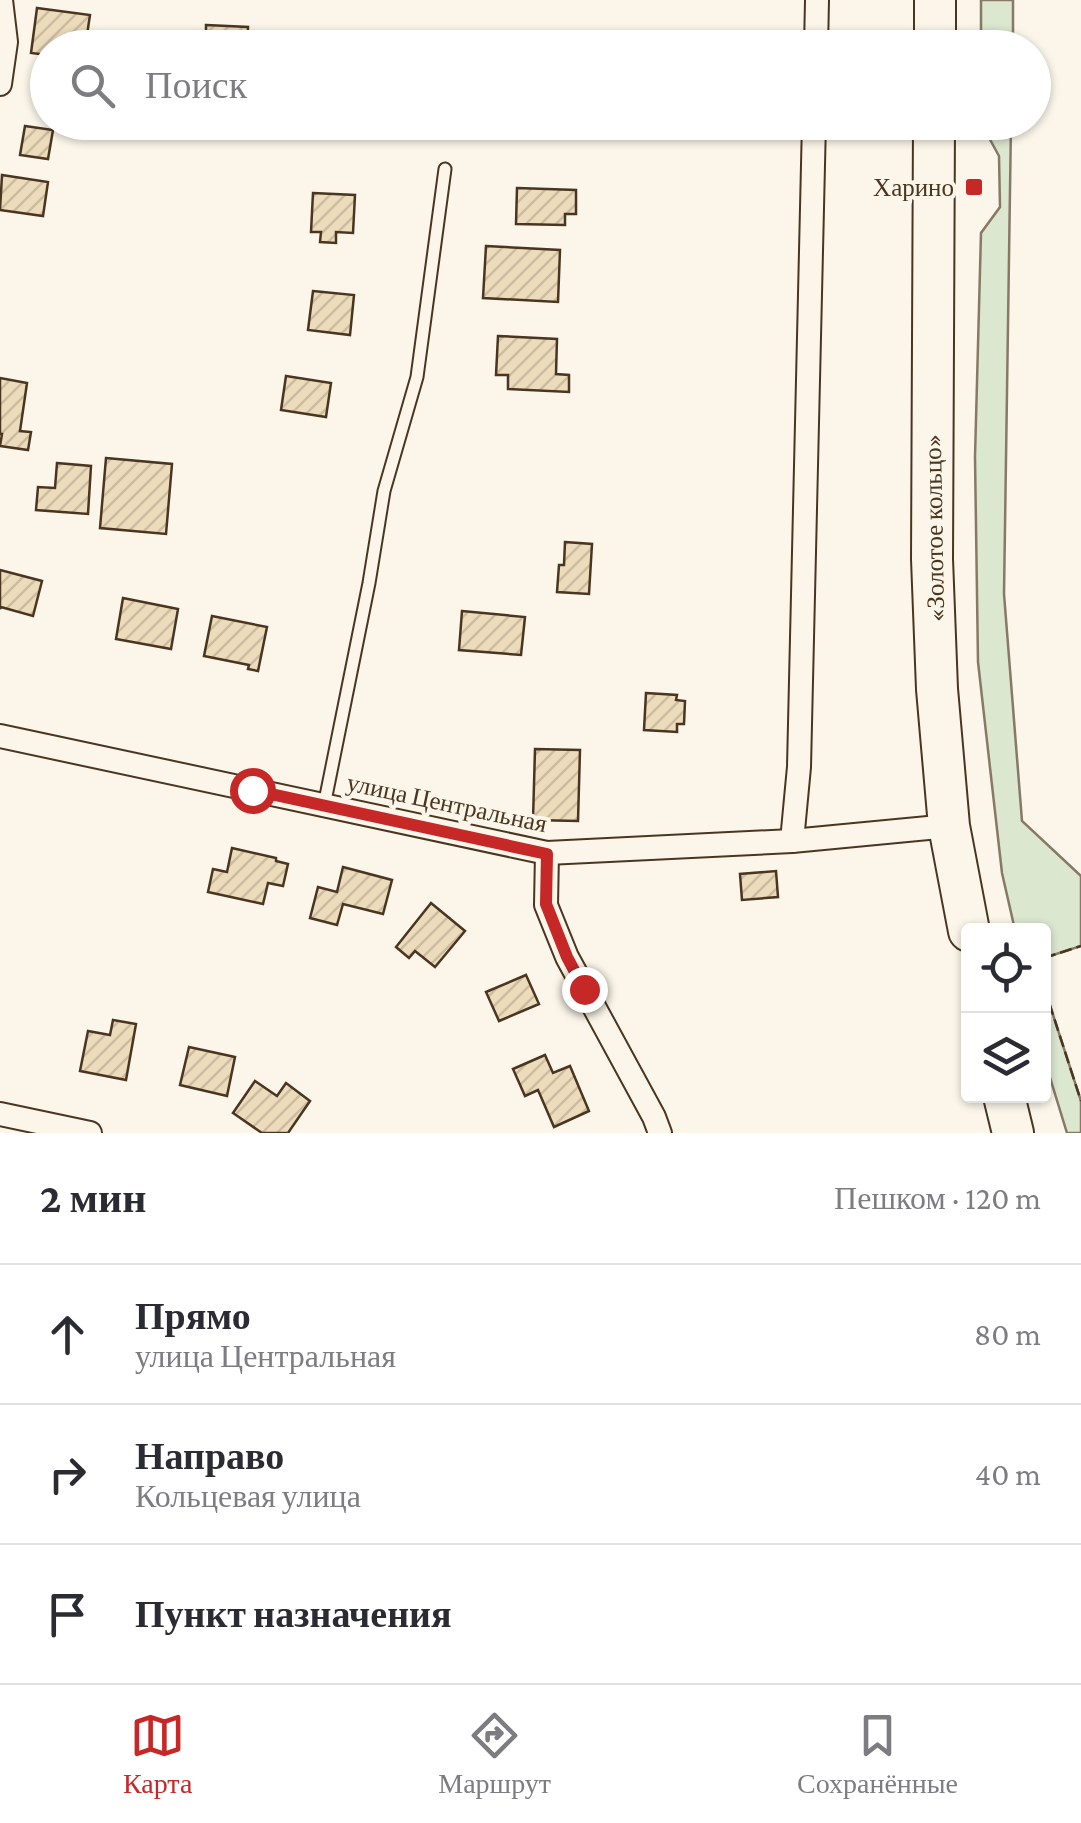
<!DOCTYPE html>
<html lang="ru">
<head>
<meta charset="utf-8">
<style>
  body { margin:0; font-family:"Crimson Pro",serif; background:#f2f2f3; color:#2b2b33 }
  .controls { position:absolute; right:30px; bottom:30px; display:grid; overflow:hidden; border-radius:10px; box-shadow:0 2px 8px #0004 }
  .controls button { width:90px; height:90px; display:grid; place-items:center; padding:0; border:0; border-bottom:2px solid #e1e1e2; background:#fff; color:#2b2b33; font:50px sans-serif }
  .stop { position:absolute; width:30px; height:30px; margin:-22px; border:8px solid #c62828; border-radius:50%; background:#fff }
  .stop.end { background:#c62828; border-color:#fff; box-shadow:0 2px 10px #0008 }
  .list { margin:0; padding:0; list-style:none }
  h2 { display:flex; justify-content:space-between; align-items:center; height:130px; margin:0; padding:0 40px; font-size:42px }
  h2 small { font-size:32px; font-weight:400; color:#7c7c81 }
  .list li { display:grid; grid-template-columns:65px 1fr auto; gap:30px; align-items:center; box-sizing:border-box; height:140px; padding:0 40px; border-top:2px solid #e1e1e2 }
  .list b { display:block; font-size:38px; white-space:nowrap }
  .list p { margin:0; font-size:32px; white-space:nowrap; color:#7c7c81 }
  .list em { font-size:32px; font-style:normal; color:#7c7c81 }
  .icon { flex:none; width:55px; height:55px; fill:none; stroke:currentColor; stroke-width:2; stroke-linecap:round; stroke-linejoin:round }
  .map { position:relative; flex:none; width:1081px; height:1133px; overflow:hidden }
  .search { position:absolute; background:#fff; box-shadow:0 2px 8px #0004; left:30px; right:30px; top:30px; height:110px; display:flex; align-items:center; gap:25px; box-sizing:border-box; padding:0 35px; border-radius:55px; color:#7c7c81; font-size:38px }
  .sheet { height:550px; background:#fff }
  nav { display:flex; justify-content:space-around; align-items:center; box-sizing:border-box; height:140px; border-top:2px solid #e1e1e2; background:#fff; font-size:28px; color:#7c7c81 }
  nav a { display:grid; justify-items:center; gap:5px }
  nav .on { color:#c62828 }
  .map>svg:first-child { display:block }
  .green { fill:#dce7d0; stroke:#887966; stroke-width:2.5 }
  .building { fill:url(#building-hatch); stroke:#4a3520; stroke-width:2.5 }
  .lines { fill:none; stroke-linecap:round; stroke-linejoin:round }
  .lane-casing { stroke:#4a3520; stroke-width:15 }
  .street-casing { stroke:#4a3520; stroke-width:26 }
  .highway-casing { stroke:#4a3520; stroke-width:44 }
  .lane { stroke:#fbf6e9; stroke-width:11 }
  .street { stroke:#fbf6e9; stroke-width:22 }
  .highway { stroke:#fbf6e9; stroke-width:40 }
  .fence { stroke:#4a3520; stroke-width:2.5; stroke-dasharray:12 5; stroke-linecap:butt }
  .route { stroke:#c62828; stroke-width:12 }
  .poi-dot { fill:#c62828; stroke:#fbf6e9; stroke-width:4 }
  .labels { text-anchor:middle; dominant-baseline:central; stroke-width:8; stroke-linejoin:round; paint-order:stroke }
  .poi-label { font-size:25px; fill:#4a3520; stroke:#fbf6e9; text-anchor:end }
  .street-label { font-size:25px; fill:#4a3520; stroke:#fbf6e9 }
</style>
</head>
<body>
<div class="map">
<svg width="1081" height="1133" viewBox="0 0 1081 1133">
  <defs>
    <pattern id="building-hatch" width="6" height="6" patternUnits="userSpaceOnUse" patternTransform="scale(2.5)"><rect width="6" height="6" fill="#ecdcbc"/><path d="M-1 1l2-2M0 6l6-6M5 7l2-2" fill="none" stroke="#ccbda1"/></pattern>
  </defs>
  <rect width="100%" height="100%" fill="#fbf6e9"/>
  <g class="green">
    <rect x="981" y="0" width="32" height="47"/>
    <path d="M981,123H1011L1004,594L1022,821L1081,876V946L1044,958V931L1015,930L1002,873L978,662L975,457L981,233L1000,207L999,156Z"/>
    <path d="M1044,987L1081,1101V1133H1067L1044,1058Z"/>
  </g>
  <g class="building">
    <path d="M37,8L90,15L85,48H48V55L31,53Z"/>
    <path d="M206,25L248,27L247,48H206Z"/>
    <path d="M25,126L53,130L48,159L20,155Z"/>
    <path d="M2,175L48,182L43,216L0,210Z"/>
    <path d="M517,188L576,190V214H565V225L516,224Z"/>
    <path d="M313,193L355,195L353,233L336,232V243L320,242L321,232H311Z"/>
    <path d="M486,246L560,250L558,302L483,298Z"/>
    <path d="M313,291L354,295L350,335L308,330Z"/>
    <path d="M498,336L557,339L556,374L569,375V392L508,389V375H496Z"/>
    <path d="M286,376L331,383L326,417L281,410Z"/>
    <path d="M0,378L27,383L20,431L31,432L28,450L0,446L2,434H0Z"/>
    <path d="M106,458L172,464L166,534L100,528Z"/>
    <path d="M57,463L91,466L88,514L36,510L38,487L55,488Z"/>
    <path d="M565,542L592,544L589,594L557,592L559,565H564Z"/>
    <path d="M0,570L42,581L33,616L1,607L0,609Z"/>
    <path d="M123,598L178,609L171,649L116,639Z"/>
    <path d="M462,611L525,617L521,655L459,650Z"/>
    <path d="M212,616L267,627L258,671L248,669L249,665L204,656Z"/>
    <path d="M646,693L677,695L676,700L685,701L684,724H677V732L644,730Z"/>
    <path d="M535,749L580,750L578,821L533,820Z"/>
    <path d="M232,848L276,858V861L288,864L283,886L268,883L263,904L208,892L213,869L227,872Z"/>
    <path d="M343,867L392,880L383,914L343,904L337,925L310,918L318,887L337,892Z"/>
    <path d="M776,871L778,897L742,900L740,874Z"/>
    <path d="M431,903L465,931L435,967L415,951L409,958L396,947Z"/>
    <path d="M526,975L539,1004L499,1021L486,992Z"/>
    <path d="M113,1020L136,1024L126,1080L80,1071L88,1031L110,1035Z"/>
    <path d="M189,1047L235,1057L227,1096L180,1085Z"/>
    <path d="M545,1055L553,1073L570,1066L589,1111L554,1127L538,1090L525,1096L513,1069Z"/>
    <path d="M255,1081L277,1096L286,1083L310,1101L288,1133H262L233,1113Z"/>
  </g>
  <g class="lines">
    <defs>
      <path id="lane" d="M324,806L369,583L384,491L417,377L445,169"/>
      <g id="street">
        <path d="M816,48L817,0"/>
        <path d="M0,84L6,42L1,0"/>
        <path d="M0,736L547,853L792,841L949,826"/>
        <path d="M792,841L799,767L814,122"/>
        <path d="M547,853L546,905L567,957L654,1117L660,1133"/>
        <path d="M0,1114L90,1133"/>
      </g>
      <g id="highway">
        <path d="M935,48V0"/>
        <path d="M934,122L932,559L937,689L949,826L969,931"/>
        <path d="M1004,1096L1013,1133"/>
      </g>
    </defs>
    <use href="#lane" class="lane-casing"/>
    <use href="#street" class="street-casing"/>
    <use href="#highway" class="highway-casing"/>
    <use href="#lane" class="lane"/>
    <use href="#street" class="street"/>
    <use href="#highway" class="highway"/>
    <g class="fence">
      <path d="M1044,958L1081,946"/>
      <path d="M1044,987L1081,1101"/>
    </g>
  </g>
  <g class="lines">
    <path class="route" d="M252,790L547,854L546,904L567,957L584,989"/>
  </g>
  <rect class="poi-dot" x="964" y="177" width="20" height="20" rx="5"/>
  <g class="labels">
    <g class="poi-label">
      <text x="954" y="187">Харино</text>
    </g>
    <g class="street-label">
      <text transform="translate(934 528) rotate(-91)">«Золотое кольцо»</text>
      <text transform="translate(447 803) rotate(12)">улица Центральная</text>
    </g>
  </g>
</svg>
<div class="controls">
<button><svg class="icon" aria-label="locate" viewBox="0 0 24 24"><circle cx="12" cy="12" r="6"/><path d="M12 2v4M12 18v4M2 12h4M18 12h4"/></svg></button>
<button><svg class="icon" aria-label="layers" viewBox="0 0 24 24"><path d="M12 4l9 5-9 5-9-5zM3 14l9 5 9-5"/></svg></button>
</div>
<div class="stop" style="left:252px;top:790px"></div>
<div class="stop end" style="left:584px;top:989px"></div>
<div class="search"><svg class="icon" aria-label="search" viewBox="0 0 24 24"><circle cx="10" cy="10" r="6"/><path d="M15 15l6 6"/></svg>Поиск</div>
</div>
<section class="sheet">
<h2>2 мин<small>Пешком · 120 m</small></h2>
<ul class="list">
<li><svg class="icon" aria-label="ahead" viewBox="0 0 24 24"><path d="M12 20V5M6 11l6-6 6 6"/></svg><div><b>Прямо</b><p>улица Центральная</p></div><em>80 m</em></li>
<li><svg class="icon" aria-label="right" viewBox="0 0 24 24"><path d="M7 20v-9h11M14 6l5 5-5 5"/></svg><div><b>Направо</b><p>Кольцевая улица</p></div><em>40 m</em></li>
<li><svg class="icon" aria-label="arrive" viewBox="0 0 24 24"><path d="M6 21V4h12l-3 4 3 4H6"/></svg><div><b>Пункт назначения</b></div></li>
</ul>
</section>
<nav>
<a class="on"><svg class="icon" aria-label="map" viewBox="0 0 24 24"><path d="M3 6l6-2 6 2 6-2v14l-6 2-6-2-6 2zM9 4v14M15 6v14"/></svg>Карта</a>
<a><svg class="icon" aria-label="directions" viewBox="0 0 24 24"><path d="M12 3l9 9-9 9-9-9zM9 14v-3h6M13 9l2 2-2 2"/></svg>Маршрут</a>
<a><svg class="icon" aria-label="saved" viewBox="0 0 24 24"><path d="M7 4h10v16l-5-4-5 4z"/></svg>Сохранённые</a>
</nav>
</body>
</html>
